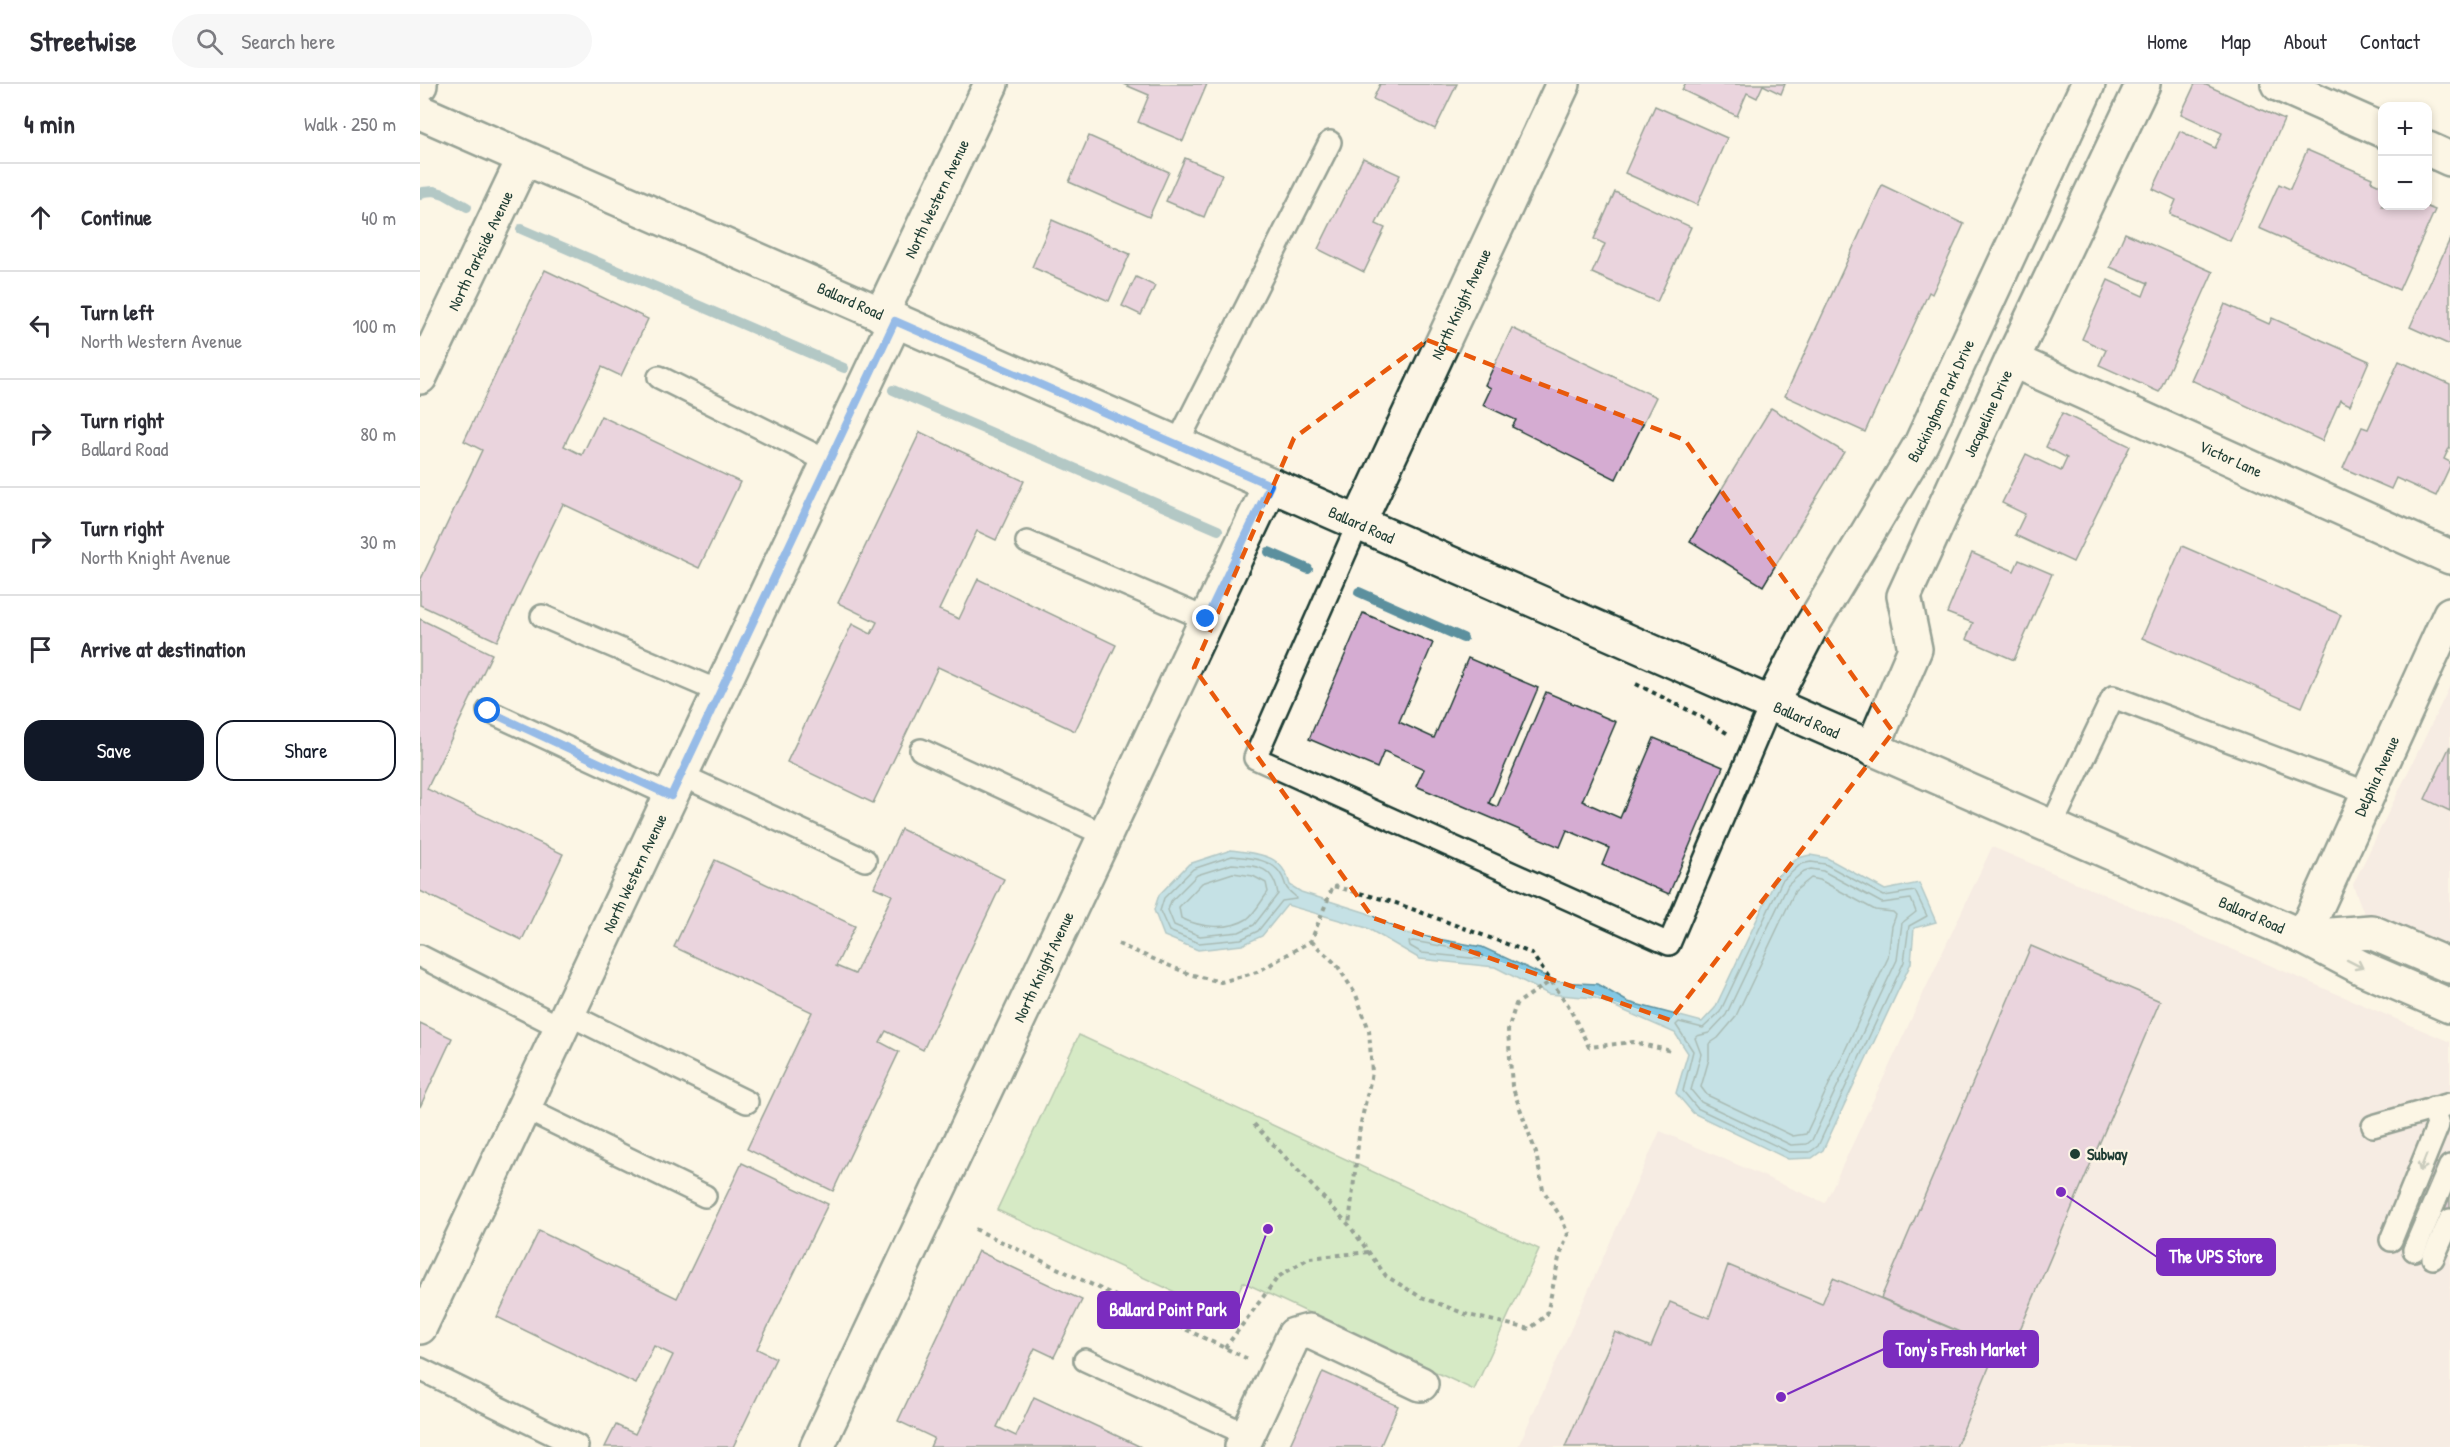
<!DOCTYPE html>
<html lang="en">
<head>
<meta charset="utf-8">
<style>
  body { margin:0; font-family:"Patrick Hand",sans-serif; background:#f7f7f7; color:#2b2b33 }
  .controls { position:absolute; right:18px; top:18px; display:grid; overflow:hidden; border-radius:12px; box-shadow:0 3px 9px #0003 }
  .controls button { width:54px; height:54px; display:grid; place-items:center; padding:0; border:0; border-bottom:2px solid #e1e1e2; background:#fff; color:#2b2b33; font:30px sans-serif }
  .stop { position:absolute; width:18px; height:18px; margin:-14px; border:4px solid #1a73e8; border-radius:50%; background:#fff }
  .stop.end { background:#1a73e8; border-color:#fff; box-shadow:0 2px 6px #0008 }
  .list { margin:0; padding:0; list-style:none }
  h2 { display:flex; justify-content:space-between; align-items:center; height:78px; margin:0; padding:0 24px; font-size:26px }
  h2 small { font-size:20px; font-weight:400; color:#7c7c81 }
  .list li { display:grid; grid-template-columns:39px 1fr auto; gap:18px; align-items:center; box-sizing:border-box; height:108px; padding:0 24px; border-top:2px solid #e1e1e2 }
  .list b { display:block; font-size:22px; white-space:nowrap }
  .list p { margin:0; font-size:20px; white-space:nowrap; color:#7c7c81 }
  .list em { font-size:20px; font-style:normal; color:#7c7c81 }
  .actions { display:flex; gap:12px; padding:18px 24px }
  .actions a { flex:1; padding:14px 0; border:2px solid #111827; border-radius:18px; text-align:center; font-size:21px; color:#111827 }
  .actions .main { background:#111827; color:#fff }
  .icon { flex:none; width:33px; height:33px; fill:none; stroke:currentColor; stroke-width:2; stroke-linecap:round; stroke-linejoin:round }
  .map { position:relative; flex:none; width:2030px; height:1363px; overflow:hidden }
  header { display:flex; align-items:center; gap:36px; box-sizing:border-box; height:84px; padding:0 30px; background:#fff; border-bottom:2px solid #e1e1e2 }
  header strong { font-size:28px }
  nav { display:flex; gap:33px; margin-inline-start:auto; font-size:21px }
  .search { width:420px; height:54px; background:#f7f7f7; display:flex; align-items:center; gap:15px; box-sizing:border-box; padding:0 21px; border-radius:33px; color:#7c7c81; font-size:22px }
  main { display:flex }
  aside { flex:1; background:#fff }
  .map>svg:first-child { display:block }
  .built { fill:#f0dfdf }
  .green { fill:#a8dc9e; stroke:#648c69; stroke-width:1.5 }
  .water { fill:#83c8e4; stroke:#5b909e; stroke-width:1.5 }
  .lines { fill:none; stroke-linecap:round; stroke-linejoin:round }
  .shore { stroke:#47757a; stroke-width:1.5 }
  .stream { stroke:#5b909e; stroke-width:10 }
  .building { fill:#d5acd2; stroke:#1f3d34; stroke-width:1.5 }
  .lane-casing { stroke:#1f3d34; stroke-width:26 }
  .street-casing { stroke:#1f3d34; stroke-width:38 }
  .secondary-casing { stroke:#1f3d34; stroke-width:38 }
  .path { stroke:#1f3d34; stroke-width:4; stroke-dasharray:4.5 4.5; stroke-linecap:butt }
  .lane { stroke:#fcf5e5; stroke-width:21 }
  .street { stroke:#fcf5e5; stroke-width:33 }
  .secondary { stroke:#fcf5e5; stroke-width:33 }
  .oneway { stroke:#8e998c }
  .route { stroke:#1a73e8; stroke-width:8 }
  .marked { fill:none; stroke:#e8590c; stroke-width:4.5; stroke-dasharray:12 8; stroke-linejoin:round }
  .poi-dot { fill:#1f3d34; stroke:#fcf5e5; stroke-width:2 }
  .labels { text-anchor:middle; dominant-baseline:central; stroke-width:5; stroke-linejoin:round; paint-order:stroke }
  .street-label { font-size:16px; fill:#1f3d34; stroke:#fcf5e5 }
  .poi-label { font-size:16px; font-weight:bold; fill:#1f3d34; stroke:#fcf5e5; text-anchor:start }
  .leader { fill:none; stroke:#7b2cbf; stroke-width:2 }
  .callout-dot { fill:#7b2cbf; stroke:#fcf5e5; stroke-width:2 }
  .callout { fill:#7b2cbf; stroke:#7b2cbf; stroke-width:2 }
  .callout-label { font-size:18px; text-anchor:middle; font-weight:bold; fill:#fff }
</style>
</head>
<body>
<header>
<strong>Streetwise</strong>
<div class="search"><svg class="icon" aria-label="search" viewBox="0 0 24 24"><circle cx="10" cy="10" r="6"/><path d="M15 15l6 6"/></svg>Search here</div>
<nav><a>Home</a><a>Map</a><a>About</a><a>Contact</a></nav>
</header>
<main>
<aside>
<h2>4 min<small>Walk · 250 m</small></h2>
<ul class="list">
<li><svg class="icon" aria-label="ahead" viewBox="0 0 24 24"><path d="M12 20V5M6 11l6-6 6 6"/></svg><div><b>Continue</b></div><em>40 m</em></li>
<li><svg class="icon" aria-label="left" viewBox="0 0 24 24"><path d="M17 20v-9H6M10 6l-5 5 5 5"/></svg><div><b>Turn left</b><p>North Western Avenue</p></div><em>100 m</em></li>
<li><svg class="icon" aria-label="right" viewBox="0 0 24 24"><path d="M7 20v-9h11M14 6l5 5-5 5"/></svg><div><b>Turn right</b><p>Ballard Road</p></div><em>80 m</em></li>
<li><svg class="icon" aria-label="right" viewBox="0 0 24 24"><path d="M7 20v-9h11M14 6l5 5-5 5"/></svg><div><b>Turn right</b><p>North Knight Avenue</p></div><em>30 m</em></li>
<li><svg class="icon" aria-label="arrive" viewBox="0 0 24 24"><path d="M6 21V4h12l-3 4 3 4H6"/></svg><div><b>Arrive at destination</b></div></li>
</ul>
<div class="actions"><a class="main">Save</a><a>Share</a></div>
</aside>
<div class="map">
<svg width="2030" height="1363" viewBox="0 0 2030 1363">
  <rect width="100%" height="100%" fill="#fcf5e5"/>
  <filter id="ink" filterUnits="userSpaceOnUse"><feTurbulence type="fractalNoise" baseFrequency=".0167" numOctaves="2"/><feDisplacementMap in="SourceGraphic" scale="12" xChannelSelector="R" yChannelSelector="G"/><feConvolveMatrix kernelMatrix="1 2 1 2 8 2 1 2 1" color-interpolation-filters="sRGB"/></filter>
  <g filter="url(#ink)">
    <g class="built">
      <path d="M2030,602V873L1947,837L1933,801Z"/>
      <path d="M1572,763L2030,958V1363H1098L1240,1047L1405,1119Z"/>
    </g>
    <path class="green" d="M659,951L1119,1165L1054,1306L823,1198L807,1232L577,1126Z"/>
    <path class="water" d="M811,766C839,770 862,769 870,801L881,808L947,829L985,849L1062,863L1138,898L1177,900L1208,918L1282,938L1295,924L1357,793L1378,774L1390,771L1407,774L1465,806L1499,799L1516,838L1494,844L1491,879L1403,1066L1392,1074L1368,1075L1273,1029L1256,1009L1268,969L1255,949L1175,914L1128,910L1075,883L1000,875L947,844L867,821L842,852L822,861L778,866L744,852L734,826L739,811L769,780Z"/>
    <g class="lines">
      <g class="shore">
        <path d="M812,772C828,774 850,774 860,789C868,800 861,801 875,812L876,815L862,817L838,847L821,855L779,859L749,847L740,827L744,814L773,785Z"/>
        <path d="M1391,778L1405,780L1464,812L1495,807L1507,832L1489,842L1484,878L1398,1062L1390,1068H1369L1277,1024L1263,1007L1273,967L1256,941L1259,938L1283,944L1300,928L1362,797L1381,780Z"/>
        <path d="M812,780C838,782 853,782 858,810L834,841L819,848L780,852L754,841L748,826L751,817L777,791Z"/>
        <path d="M1391,785L1403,787L1462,819L1491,815L1496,828L1482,839L1477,876L1392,1056L1387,1060L1371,1061L1281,1018L1271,1006L1281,970L1275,954L1277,952L1289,949L1306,931L1368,801L1384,787Z"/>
        <path d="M813,789L833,792L846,799L848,808C842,816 835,829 827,835C808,847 779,843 761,834L759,823L782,799Z"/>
        <path d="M1391,794L1400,796L1455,826L1473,828L1476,831L1472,842L1468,874L1386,1050L1373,1052L1287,1011L1281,1003L1289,975V960L1298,954L1315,934L1375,807Z"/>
        <path d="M993,857L1060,869L1063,873L1060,875L1002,869L990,862L989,858Z"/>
      </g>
      <g class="stream">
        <path d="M0,111L2,108L14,107L24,110L47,123"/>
        <path d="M101,145L424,284"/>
        <path d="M473,306L798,446"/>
        <path d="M849,468L888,485"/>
        <path d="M939,508L1043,554"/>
      </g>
    </g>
    <g class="building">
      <path d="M703,0H787L763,57L718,38L729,11Z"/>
      <path d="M960,0H1037L1015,45L953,15Z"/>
      <path d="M1265,0H1365L1361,10L1343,1L1337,14L1327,9L1317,32L1262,6Z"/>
      <path d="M1775,0H1784L1864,36L1810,157L1750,130L1756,116L1733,105L1760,47L1795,64L1802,49L1761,30Z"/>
      <path d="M1235,22L1307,54L1277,121L1205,89Z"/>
      <path d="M669,52L749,88L729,133L649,98Z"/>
      <path d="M1887,66L1952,94L1951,97L1962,102V122H2005L2015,126L1979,206L1839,144L1859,100L1870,105Z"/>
      <path d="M765,74L802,90L784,133L746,117Z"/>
      <path d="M943,74L980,91L956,140L965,144L944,188L898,165Z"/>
      <path d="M1462,101L1544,140L1512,210L1509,208L1445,348L1365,312Z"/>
      <path d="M1195,108L1271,143L1237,218L1172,189L1185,160L1174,155Z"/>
      <path d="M632,136L710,170L689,217L612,183Z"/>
      <path d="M1705,149L1793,188L1739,308L1679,281L1686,266L1662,255L1688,196L1723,212L1728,199L1690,183Z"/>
      <path d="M2030,155V261L1990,243Z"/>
      <path d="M125,186L228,235L201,292L182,283L144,362L162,371L181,332L320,398L279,484L143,420L77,557L0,521V497L62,366L44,357Z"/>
      <path d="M716,193L735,202L721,231L702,222Z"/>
      <path d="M1805,220L1849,240L1852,234L1949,277L1930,321L1920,316L1902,357L1771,296Z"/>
      <path d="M1092,244L1236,313L1196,395L1092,343L1096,336L1063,321L1071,304L1065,301Z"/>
      <path d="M1979,277L2030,300V362L2024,375L2030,378V382L2016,412L1976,394L1971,405L1923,384L1942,343L1948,345Z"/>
      <path d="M1351,324L1424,368L1343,502L1270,457Z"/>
      <path d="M1642,329L1710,362L1653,478L1595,451L1605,430L1582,419L1606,370L1641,387L1647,374L1626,363Z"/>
      <path d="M500,348L604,397L576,456L557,447L519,526L539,535L558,495L696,561L655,647L518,583L453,719L367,678L432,540L451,550L457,538L418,519Z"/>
      <path d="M1762,462L1921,531L1882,623L1722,554Z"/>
      <path d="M1552,469L1594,487L1599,476L1632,490L1594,576L1546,555L1553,539L1527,529Z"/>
      <path d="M943,529L1013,559L979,638L1014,654L1048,574L1118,604L1069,719L1077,723L1126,608L1196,638L1162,717L1200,734L1234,654L1303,683L1249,810L1182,781L1189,764L1147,746L1140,763L996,702L1004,685L964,667L957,684L889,655Z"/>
      <path d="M0,535L72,570L7,705L143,770L102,856L0,807Z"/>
      <path d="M2030,662V727L2005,715Z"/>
      <path d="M481,745L584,795L503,966L466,947L460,958L479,968L413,1107L327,1065L392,928L254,863L295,776L435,842L416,882L435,890L472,811L454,803Z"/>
      <path d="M1611,862L1740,917L1590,1269L1461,1214Z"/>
      <path d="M0,939L32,954L0,1023Z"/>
      <path d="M2014,1078L2030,1085V1137L1996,1122Z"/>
      <path d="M322,1079L408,1120L337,1265L356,1274L313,1363H185L196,1341L215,1350L253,1271L234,1262L216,1300L77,1233L119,1147L257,1214Z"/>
      <path d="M558,1167L662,1216L634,1273L615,1264L577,1343L596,1352L614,1313L721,1363H510L514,1354L478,1337Z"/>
      <path d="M1308,1181L1402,1220L1413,1194L1577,1264L1536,1363H1145L1195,1248L1231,1263L1250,1218L1289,1234Z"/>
      <path d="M903,1288L978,1322L960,1363H869Z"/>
    </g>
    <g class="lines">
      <defs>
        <g id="lane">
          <path d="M239,293L409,378"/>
          <path d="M757,360L910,58"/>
          <path d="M938,440L835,674L1249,860L1351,620"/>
          <path d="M607,458L786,535"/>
          <path d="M122,532L300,608"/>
          <path d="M68,627L251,712"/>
          <path d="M501,666L685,751"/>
          <path d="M261,691L445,776"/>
          <path d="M1631,743L1693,613L1948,709"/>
          <path d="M0,872L142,944"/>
          <path d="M148,930L327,1018"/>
          <path d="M104,1024L285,1112"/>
          <path d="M1953,1042L2030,1020"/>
          <path d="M1971,1156L2018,1041L2013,1024"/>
          <path d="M1994,1166L2030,1082"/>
          <path d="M2013,1174L2030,1136"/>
          <path d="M665,1276L828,1351"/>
          <path d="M0,1285L157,1362"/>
        </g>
        <g id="street">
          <path d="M1858,0L1962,46"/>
          <path d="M0,1V0"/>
          <path d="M2008,65L2030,75"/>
          <path id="s1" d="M461,231L571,0"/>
          <path id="s2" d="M1592,276L2030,473"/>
          <path id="s3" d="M0,293L104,74"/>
          <path id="s4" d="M938,440L1143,0"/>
          <path id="s5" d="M1351,620L1391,543L1501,360L1668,0"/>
          <path id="s6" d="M1452,665L1495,565L1484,512L1592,276L1723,0"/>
          <path id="s7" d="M1883,853L2030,530"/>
          <path id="s8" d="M0,1243L475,237"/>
          <path id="s9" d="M397,1363L850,401"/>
          <path d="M822,1363L874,1251L889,1247L1001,1300"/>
        </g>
        <g id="secondary">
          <path id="s10" d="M0,28L1883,853L1942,884L2030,922"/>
          <path d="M1883,853L1951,848L2030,882"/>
        </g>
      </defs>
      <use href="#lane" class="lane-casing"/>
      <use href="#street" class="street-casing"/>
      <use href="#secondary" class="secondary-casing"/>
      <g class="path">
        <path d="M1216,600L1276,630L1310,651"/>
        <path d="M891,857L917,881L936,911L949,946L952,989L940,1043L929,1141"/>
        <path d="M698,860L769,890L801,898L837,888L891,857L913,802L973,818L1111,869L1148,921L1169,963L1213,958L1251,967"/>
        <path d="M834,1040L929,1141L966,1192L999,1212L1048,1231L1110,1245L1127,1230L1139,1174L1148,1150L1141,1133L1123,1106L1116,1069L1092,1002L1088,946L1096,920L1131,897"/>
        <path d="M555,1145L828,1275"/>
        <path d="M805,1264L858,1193L889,1174L949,1168"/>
      </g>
      <use href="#lane" class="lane"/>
      <use href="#street" class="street"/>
      <use href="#secondary" class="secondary"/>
    </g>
    <defs><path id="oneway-shaft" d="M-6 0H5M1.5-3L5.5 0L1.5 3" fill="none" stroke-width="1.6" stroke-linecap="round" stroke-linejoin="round" transform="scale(1.5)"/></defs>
    <g class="oneway">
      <use href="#oneway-shaft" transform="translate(1935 880) rotate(27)"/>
      <use href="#oneway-shaft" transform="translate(2003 1079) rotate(112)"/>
    </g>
  </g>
  <g class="lines" filter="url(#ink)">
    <path class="route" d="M68,627L251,712L475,237L850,401L786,535"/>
  </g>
  <path d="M0 0H2030V1363H0ZM1007,256L1265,356L1473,648L1250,936L953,834L774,584L874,354Z" fill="#fcf5e5" fill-opacity=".55" fill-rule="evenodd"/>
  <path class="marked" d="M1007,256L1265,356L1473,648L1250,936L953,834L774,584L874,354Z"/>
  <circle class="poi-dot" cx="1655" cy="1070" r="6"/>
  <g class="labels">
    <g class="street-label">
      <text stroke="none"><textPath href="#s1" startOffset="129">North Western Avenue</textPath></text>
      <text stroke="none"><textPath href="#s3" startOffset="140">North Parkside Avenue</textPath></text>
      <text stroke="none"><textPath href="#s10" startOffset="470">Ballard Road</textPath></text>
      <text stroke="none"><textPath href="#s4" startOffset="243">North Knight Avenue</textPath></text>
      <text stroke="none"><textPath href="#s5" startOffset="348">Buckingham Park Drive</textPath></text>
      <text stroke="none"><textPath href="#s6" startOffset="364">Jacqueline Drive</textPath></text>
      <text stroke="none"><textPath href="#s2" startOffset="240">Victor Lane</textPath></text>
      <text stroke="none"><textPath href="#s10" startOffset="1028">Ballard Road</textPath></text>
      <text stroke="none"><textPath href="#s10" startOffset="1514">Ballard Road</textPath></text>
      <text stroke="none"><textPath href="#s7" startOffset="177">Delphia Avenue</textPath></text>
      <text stroke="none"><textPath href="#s8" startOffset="502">North Western Avenue</textPath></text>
      <text stroke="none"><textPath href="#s10" startOffset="2000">Ballard Road</textPath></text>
      <text stroke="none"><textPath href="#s9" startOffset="531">North Knight Avenue</textPath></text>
    </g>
    <g class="poi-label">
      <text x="1667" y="1070">Subway</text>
    </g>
  </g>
  <path class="leader" d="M1641 1108L1737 1173M848 1145L819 1226M1361 1313L1464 1265"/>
  <g class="callout-dot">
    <circle cx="1641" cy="1108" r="6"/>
    <circle cx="848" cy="1145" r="6"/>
    <circle cx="1361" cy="1313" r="6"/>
  </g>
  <g class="callout">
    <rect x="1737" y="1155" width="118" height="36" rx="6"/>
    <rect x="678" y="1208" width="141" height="36" rx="6"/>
    <rect x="1464" y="1247" width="154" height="36" rx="6"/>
  </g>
  <g class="callout-label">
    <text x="1796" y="1179">The UPS Store</text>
    <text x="748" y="1232">Ballard Point Park</text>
    <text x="1541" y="1272">Tony's Fresh Market</text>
  </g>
</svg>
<div class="controls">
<button>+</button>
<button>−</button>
</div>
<div class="stop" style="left:68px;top:627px"></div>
<div class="stop end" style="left:786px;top:535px"></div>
</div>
</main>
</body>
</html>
